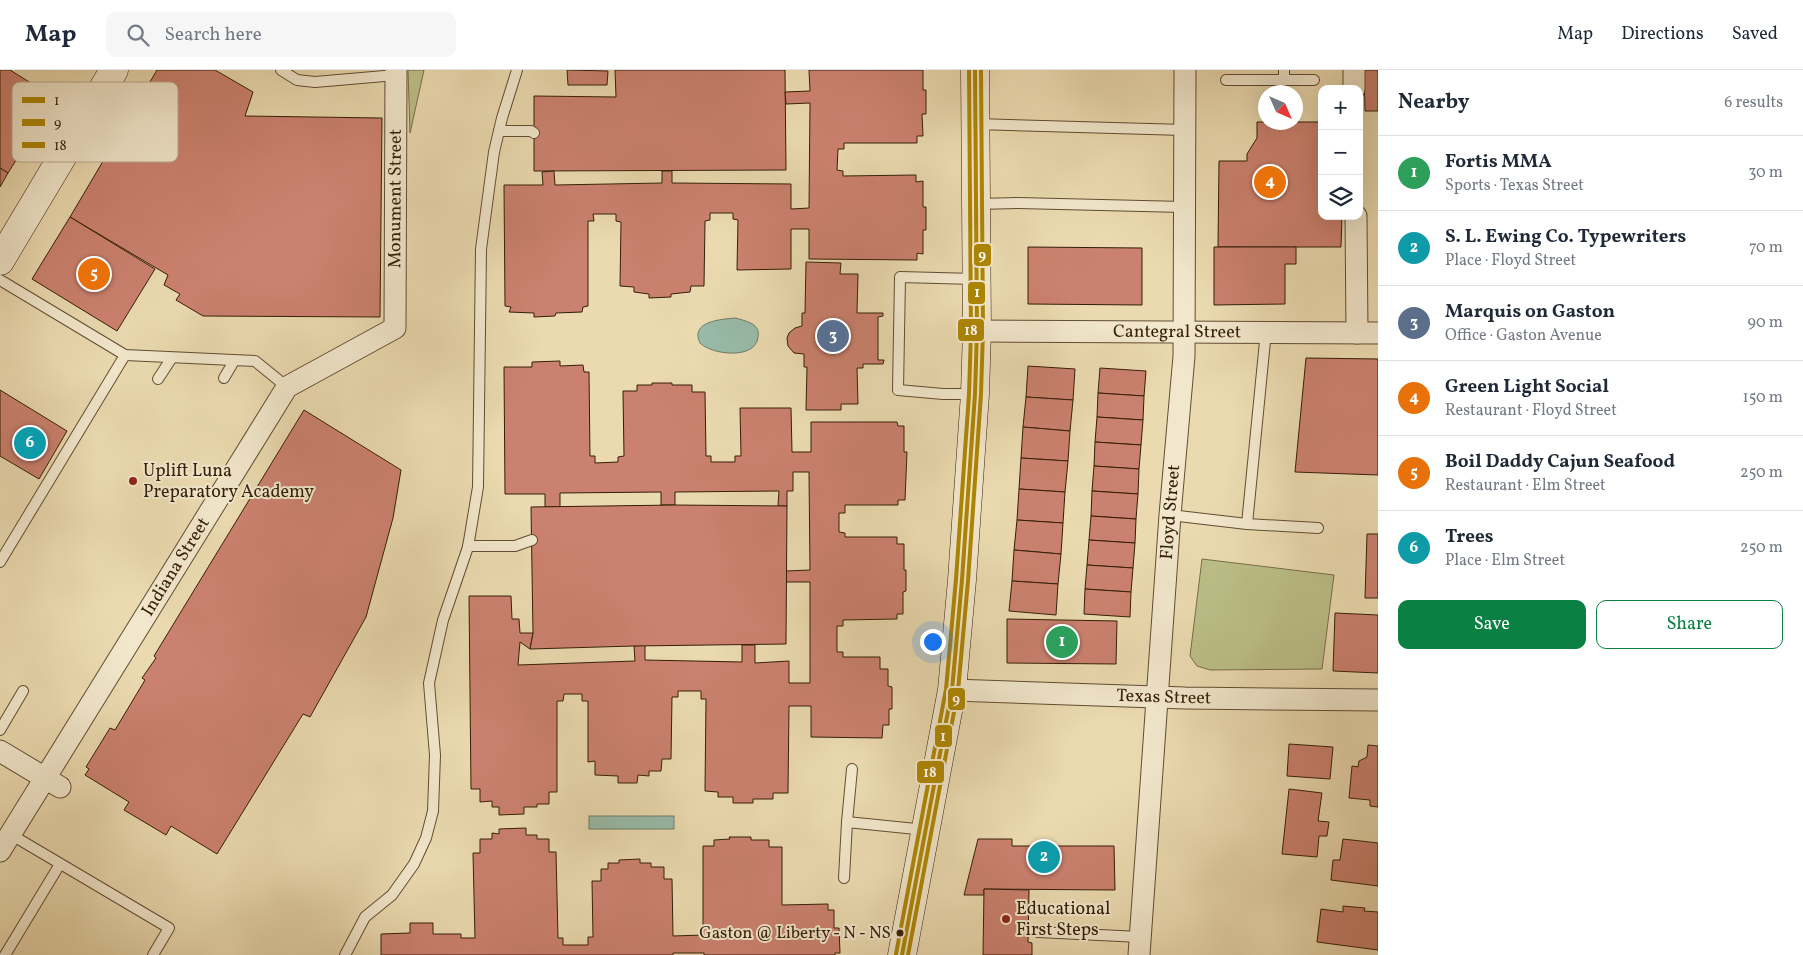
<!DOCTYPE html>
<html lang="en">
<head>
<meta charset="utf-8">
<style>
  body { margin:0; font-family:Vollkorn,serif; background:#f6f6f7; color:#1f2937 }
  .controls { position:absolute; right:15px; top:15px; display:grid; overflow:hidden; border-radius:10px; box-shadow:0 5px 20px #0002 }
  .controls button { width:45px; height:45px; display:grid; place-items:center; padding:0; border:0; border-bottom:1px solid #e0e1e3; background:#fff; color:#1f2937; font:25px sans-serif }
  .compass { position:absolute; left:1258px; top:15px; width:45px; height:45px; border-radius:50%; background:#fff; box-shadow:0 5px 20px #0002; rotate:135deg }
  .you { position:absolute; left:932px; top:571px; width:18px; height:18px; margin:-12px; border:4px solid #fff; border-radius:50%; background:#1a73e8; box-shadow:0 0 0 8px #1a73e833 }
  .badge { display:grid; place-items:center; width:32px; height:32px; border-radius:50%; background:#0b8043; color:#fff; font-size:16px; font-weight:700 }
  .pin { position:absolute; translate:-50% -50%; border:2px solid #fff; box-shadow:0 1px 5px #0006 }
  .list { margin:0; padding:0; list-style:none }
  h2 { display:flex; justify-content:space-between; align-items:center; height:65px; margin:0; padding:0 20px; font-size:21px }
  h2 small { font-size:16px; font-weight:400; color:#747a83 }
  .list li { display:grid; grid-template-columns:32px 1fr auto; gap:15px; align-items:center; box-sizing:border-box; height:75px; padding:0 20px; border-top:1px solid #e0e1e3 }
  .list b { display:block; font-size:19px; white-space:nowrap }
  .list p { margin:0; font-size:16px; white-space:nowrap; color:#747a83 }
  .list em { font-size:16px; font-style:normal; color:#747a83 }
  .actions { display:flex; gap:10px; padding:15px 20px }
  .actions a { flex:1; padding:11px 0; border:1px solid #0b8043; border-radius:10px; text-align:center; font-size:18px; color:#0b8043 }
  .actions .main { background:#0b8043; color:#fff }
  .icon { flex:none; width:28px; height:28px; fill:none; stroke:currentColor; stroke-width:2; stroke-linecap:round; stroke-linejoin:round }
  .map { position:relative; flex:none; width:1378px; height:885px; overflow:hidden }
  header { display:flex; align-items:center; gap:30px; box-sizing:border-box; height:70px; padding:0 25px; background:#fff; border-bottom:1px solid #e0e1e3 }
  header strong { font-size:24px }
  nav { display:flex; gap:28px; margin-inline-start:auto; font-size:18px }
  .search { width:350px; height:45px; background:#f6f6f7; display:flex; align-items:center; gap:12px; box-sizing:border-box; padding:0 18px; border-radius:10px; color:#747a83; font-size:19px }
  main { display:flex }
  aside { flex:1; background:#fff }
  .map>svg:first-child { display:block }
  .green { fill:#bbbe88; stroke:#786e47 }
  .water { fill:#98bba9; stroke:#707c68 }
  .building { fill:#cb816f; stroke:#351e06 }
  .lines { fill:none; stroke-linecap:round; stroke-linejoin:round }
  .lane-casing { stroke:#624d30; stroke-width:12 }
  .street-casing { stroke:#624d30; stroke-width:23 }
  .secondary-casing { stroke:#351e06; stroke-width:29 }
  .lane { stroke:#f2e7cc; stroke-width:10 }
  .street { stroke:#f2e7cc; stroke-width:21 }
  .secondary { stroke:#f2e7cc; stroke-width:28 }
  .bus-1-casing { stroke:#f2e7cc; stroke-width:8 }
  .bus-2-casing { stroke:#f2e7cc; stroke-width:8 }
  .bus-3-casing { stroke:#f2e7cc; stroke-width:8 }
  .bus-1 { stroke:#ae8602; stroke-width:4 }
  .bus-2 { stroke:#ae8602; stroke-width:4 }
  .bus-3 { stroke:#ae8602; stroke-width:4 }
  .poi-dot { fill:#8f2418; stroke:#f2e7cc; stroke-width:2 }
  .bus-dot { fill:#351e06; stroke:#f2e7cc; stroke-width:2 }
  .labels { text-anchor:middle; dominant-baseline:central; stroke-width:4; stroke-linejoin:round; paint-order:stroke }
  .bus-label { font-size:17px; fill:#351e06; stroke:#f2e7cc; text-anchor:end }
  .street-label { font-size:18px; fill:#351e06; stroke:#f2e7cc }
  .poi-label { font-size:18px; fill:#351e06; stroke:#f2e7cc; text-anchor:start }
  .key { fill:#f2e7cc; stroke:#b9ab91; stroke-width:1 }
  .key-label { font-size:14px; fill:#351e06 }
  .line-badge { stroke:#f2e7cc; stroke-width:2 }
  .badge-label { font-size:14px; text-anchor:middle; font-weight:bold; fill:#fff }
</style>
</head>
<body>
<header>
<strong>Map</strong>
<div class="search"><svg class="icon" aria-label="search" viewBox="0 0 24 24"><circle cx="10" cy="10" r="6"/><path d="M15 15l6 6"/></svg>Search here</div>
<nav><a>Map</a><a>Directions</a><a>Saved</a></nav>
</header>
<main>
<div class="map">
<svg width="1378" height="885" viewBox="0 0 1378 885">
  <rect width="100%" height="100%" fill="#ebdab0"/>
  <filter id="stains"><feTurbulence type="fractalNoise" baseFrequency=".004" numOctaves="4"/><feColorMatrix values="0 0 0 0 .2 0 0 0 0 .09 0 0 0 0 .02 0 0 0 .5 -.17"/></filter>
  <radialGradient id="worn" r=".72"><stop offset=".6" stop-color="#630" stop-opacity="0"/><stop offset="1" stop-color="#630" stop-opacity=".3"/></radialGradient>
  <g class="green">
    <path d="M408,0H424L410,63Z"/>
    <path d="M1202,489L1334,505L1322,599L1210,600L1197,596L1190,586Z"/>
  </g>
  <g class="water">
    <path d="M736,248C742,250 751,252 755,256C758,259 759,263 758,267C756,290 712,285 700,273C689,251 723,249 736,248Z"/>
    <rect x="589" y="746" width="85" height="13"/>
  </g>
  <g class="building">
    <path d="M0,0H10L55,28L8,103L0,98Z"/>
    <path d="M157,0H215L253,22L245,46L382,48L380,247L203,246L176,230L180,224L164,215L168,205L70,147Z"/>
    <path d="M567,0L608,1L607,15H568Z"/>
    <path d="M615,0H785L786,100L534,101V26L616,27Z"/>
    <path d="M809,0H923V20H926V44H922L923,66H917V73H844V79H838L837,100L843,101V106L916,105V112L923,111V137H926V160H923V184L917,183V190L809,189V159H791V199L737,200L738,150L733,149V143H710V150L705,151L704,216H691L690,222L671,224V227L649,228V224L634,222V217L620,216L621,152L616,151V144H593L594,151H588V236L583,237L582,242L556,243L555,246L534,247V243L509,242L511,237L505,236L504,115H543L542,102L554,101L555,115L662,113V101H672V113L791,114V139L809,138L810,33L786,34L785,22L810,21Z"/>
    <path d="M1364,0H1378V41H1365Z"/>
    <path d="M1257,52H1322V146H1342L1341,177H1218L1219,91H1247V84L1257,68Z"/>
    <path d="M0,98L8,103L0,117Z"/>
    <path d="M70,147L155,199L117,261L32,209Z"/>
    <path d="M1028,177L1142,178V235L1028,234Z"/>
    <path d="M1214,177H1296V194H1285V234L1214,235Z"/>
    <path d="M806,192L841,193L840,204H858L857,243H883V246L878,247V290H884L883,294H863V298H857L858,334H841V340H806L807,297H804V284L794,283L788,276L787,268L789,263L795,258L802,256V243H805Z"/>
    <path d="M1306,288L1378,289V405L1295,402Z"/>
    <path d="M560,291V296L583,295L584,302H589L590,386H595V393L618,392V387L624,386L623,321H637V315H652V313H672V315H692V322H705L706,386H711V392H735V386H741L740,338H791L792,382H811V352H897L898,356H904V382H907L905,430H898V435H845V443H839V462L845,463V467H897V474H904V500H906V521L903,522V544H897V549L843,550V556H837V582H843V587H880V599H888V616L892,617V639H889V655H883L882,668L811,667V636H789L788,723H773V729H753V733H733V727H718V722L705,721L706,629H701V621H678V627H672L671,689H662L661,701H649V706L638,705L637,713H618V706L595,705V691L588,692V631H582V624H564L563,631H557V722H549V734H537V737H524V744L499,745V737H492V731L480,732V719H471L469,526H511L512,549H519L520,563H533L530,579L520,572L518,595L635,591L634,576L645,575V590L742,592V575H755V593L789,591V613H810V512H786V501L810,500L809,402H793V421H787V436H778L779,421L675,422V435H661V422L560,423V437H545V424H505L504,297H532V292Z"/>
    <path d="M1028,296L1075,299L1073,330L1026,327Z"/>
    <path d="M1100,298L1146,301L1144,326L1098,323Z"/>
    <path d="M0,320L67,361L39,409L0,386Z"/>
    <path d="M1098,323L1144,326L1143,350L1097,347Z"/>
    <path d="M1026,327L1073,330L1070,361L1023,357Z"/>
    <path d="M304,340L401,400L393,448L366,547L310,647L303,644L217,784L171,756L166,765L124,740L129,732L85,705L89,699L86,697L110,658L115,660L145,610L142,608L156,588L154,586Z"/>
    <path d="M1097,347L1143,350L1141,375L1095,372Z"/>
    <path d="M1023,357L1070,361L1068,391L1021,388Z"/>
    <path d="M1095,372L1141,375L1139,399L1094,396Z"/>
    <path d="M1021,388L1068,391L1065,422L1019,419Z"/>
    <path d="M1094,396L1139,399L1138,424L1092,421Z"/>
    <path d="M1019,419L1065,422L1063,453L1017,450Z"/>
    <path d="M1092,421L1138,424L1136,449L1091,446Z"/>
    <path d="M675,435L787,436L786,574L634,576L530,579L533,563L531,437Z"/>
    <path d="M1091,446L1136,449L1135,473L1089,470Z"/>
    <path d="M1017,450L1063,453L1061,484L1014,480Z"/>
    <path d="M1367,464H1378V528H1365Z"/>
    <path d="M1089,470L1135,473L1133,498L1087,495Z"/>
    <path d="M1014,480L1061,484L1058,514L1012,511Z"/>
    <path d="M1087,495L1133,498L1131,522L1085,519Z"/>
    <path d="M1012,511L1058,514L1056,545L1009,541Z"/>
    <path d="M1085,519L1131,522L1130,547L1084,544Z"/>
    <path d="M1335,543L1378,545V603L1333,601Z"/>
    <path d="M1007,549L1117,551L1116,594L1007,593Z"/>
    <path d="M1289,674L1333,677L1330,709L1287,706Z"/>
    <path d="M1368,675L1378,676V737L1370,736V730L1349,728L1352,696L1358,697L1359,691L1367,687Z"/>
    <path d="M1289,719L1322,723L1318,751L1329,752L1327,766H1319L1317,787L1282,784Z"/>
    <path d="M526,758V765H537V769H549V782H556L558,868H563V875H588V867H593L592,811H601V799H608V793H619V790L640,789V793H651V797H664V809H672L673,866L703,865V776H714V770L730,769L729,767H751V770H769V777H782V835L828,834V840H834V858H839L840,883H835V885H704V883H673V885H381V864L410,863V853H433V864H461V868H475L473,783H480V769H492V763L499,764V759Z"/>
    <path d="M978,769H1012V776H1114L1115,820L984,819V825H964Z"/>
    <path d="M1343,769L1378,773V816L1331,810L1333,790H1340Z"/>
    <path d="M984,819L1029,820L1028,872L1032,873V885H983Z"/>
    <path d="M1343,836L1365,838L1364,841L1378,842V880L1317,872L1321,839L1343,842Z"/>
  </g>
  <g class="lines">
    <defs>
      <g id="lane">
        <path d="M281,0L297,10L315,12L396,5"/>
        <path d="M1284,0V10H1314"/>
        <path d="M1226,10H1284"/>
        <path d="M976,54L1185,60"/>
        <path d="M499,61H531L534,63"/>
        <path d="M977,134L1018,133L1184,137"/>
        <path d="M0,210L125,285L255,291L287,317"/>
        <path d="M224,308L234,291"/>
        <path d="M158,309L171,289"/>
        <path d="M974,324H943L898,320L900,207L975,209"/>
        <path d="M1170,445L1247,454L1318,458"/>
        <path d="M1247,454L1266,261"/>
        <path d="M468,476H515L532,470"/>
        <path d="M0,492L125,285"/>
        <path d="M0,660L23,621"/>
        <path d="M847,752L852,699"/>
        <path d="M10,764L169,858L153,885"/>
        <path d="M844,808L847,752L926,760"/>
        <path d="M1038,862L1140,867"/>
        <path d="M5,885L60,794"/>
        <path d="M345,885L365,847L392,825L414,794L426,768L433,741L435,685L429,613L443,550L468,477L478,417L481,179L494,82L502,48L517,0"/>
      </g>
      <g id="street">
        <path d="M1354,0V19"/>
        <path d="M1356,146L1357,263"/>
        <path id="s1" d="M977,261L1378,263"/>
        <path id="s2" d="M952,620L1185,628L1378,630"/>
        <path d="M0,681L60,717"/>
        <path id="s3" d="M0,781L287,317L395,258L396,0"/>
        <path id="s4" d="M1139,885L1170,445L1184,286L1185,0"/>
      </g>
      <g id="secondary">
        <path d="M0,191L114,0"/>
        <path d="M902,885L952,620L962,510L975,324L977,261L975,0"/>
      </g>
    </defs>
    <use href="#lane" class="lane-casing"/>
    <use href="#street" class="street-casing"/>
    <use href="#secondary" class="secondary-casing"/>
    <use href="#lane" class="lane"/>
    <use href="#street" class="street"/>
    <use href="#secondary" class="secondary"/>
    <defs>
      <path id="bus-1" d="M902,885L952,620L962,510L975,324L977,261L975,0"/>
      <path id="bus-2" d="M908,885L958,621L968,511L981,324L983,261L981,0"/>
      <path id="bus-3" d="M896,884L946,619L956,509L969,324L971,261L969,0"/>
    </defs>
    <use href="#bus-1" class="bus-1-casing"/>
    <use href="#bus-2" class="bus-2-casing"/>
    <use href="#bus-3" class="bus-3-casing"/>
    <use href="#bus-1" class="bus-1"/>
    <use href="#bus-2" class="bus-2"/>
    <use href="#bus-3" class="bus-3"/>
  </g>
  <g class="poi-dot">
    <circle cx="133" cy="411" r="5"/>
    <circle cx="1006" cy="849" r="5"/>
  </g>
  <circle class="bus-dot" cx="900" cy="863" r="4.5"/>
  <g class="labels">
    <g class="bus-label">
      <text x="891" y="863">Gaston @ Liberty - N - NS</text>
    </g>
    <g class="street-label">
      <text stroke="none"><textPath href="#s3" startOffset="798">Monument Street</textPath></text>
      <text stroke="none"><textPath href="#s1" startOffset="200">Cantegral Street</textPath></text>
      <text stroke="none"><textPath href="#s4" startOffset="444">Floyd Street</textPath></text>
      <text stroke="none"><textPath href="#s3" startOffset="334">Indiana Street</textPath></text>
      <text stroke="none"><textPath href="#s2" startOffset="212">Texas Street</textPath></text>
    </g>
    <g class="poi-label">
      <text x="143" y="401">Uplift Luna<tspan x="143" dy="21">Preparatory Academy</tspan></text>
      <text x="1016" y="839">Educational<tspan x="1016" dy="21">First Steps</tspan></text>
    </g>
  </g>
  <rect x="12" y="12" width="166" height="80" rx="8" class="key"/>
  <rect x="22" y="27" width="23" height="6" fill="#ae8602"/>
  <rect x="22" y="49" width="23" height="7" fill="#ae8602"/>
  <rect x="22" y="72" width="23" height="6" fill="#ae8602"/>
  <g class="key-label">
    <text x="54" y="35">1</text>
    <text x="54" y="57">9</text>
    <text x="54" y="80">18</text>
  </g>
  <g class="line-badge">
    <rect x="973" y="173" width="19" height="24" rx="5" fill="#ae8602"/>
    <rect x="967" y="211" width="19" height="24" rx="5" fill="#ae8602"/>
    <rect x="957" y="248" width="28" height="24" rx="5" fill="#ae8602"/>
    <rect x="947" y="617" width="19" height="24" rx="5" fill="#ae8602"/>
    <rect x="934" y="654" width="19" height="24" rx="5" fill="#ae8602"/>
    <rect x="916" y="690" width="29" height="24" rx="5" fill="#ae8602"/>
  </g>
  <g class="badge-label">
    <text x="982" y="190">9</text>
    <text x="977" y="227">1</text>
    <text x="971" y="265">18</text>
    <text x="956" y="634">9</text>
    <text x="943" y="671">1</text>
    <text x="930" y="707">18</text>
  </g>
  <rect width="100%" height="100%" filter="url(#stains)"/>
  <rect width="100%" height="100%" fill="url(#worn)"/>
</svg>
<div class="controls">
<button>+</button>
<button>−</button>
<button><svg class="icon" aria-label="layers" viewBox="0 0 24 24"><path d="M12 4l9 5-9 5-9-5zM3 14l9 5 9-5"/></svg></button>
</div>
<svg class="compass" viewBox="-18 -18 36 36"><path d="M0-13l5 13h-10z" fill="#e53935"/><path d="M0 13l5-13h-10z" fill="#747a83"/></svg>
<div class="you"></div>
<div class="pin badge" style="left:1062px;top:572px;background:#2e9e5b">1</div>
<div class="pin badge" style="left:1044px;top:787px;background:#0f9aa8">2</div>
<div class="pin badge" style="left:833px;top:266px;background:#5c6f8a">3</div>
<div class="pin badge" style="left:1270px;top:112px;background:#e8710a">4</div>
<div class="pin badge" style="left:94px;top:204px;background:#e8710a">5</div>
<div class="pin badge" style="left:30px;top:373px;background:#0f9aa8">6</div>
</div>
<aside>
<h2>Nearby<small>6 results</small></h2>
<ul class="list">
<li><span class="badge" style="background:#2e9e5b">1</span><div><b>Fortis MMA</b><p>Sports · Texas Street</p></div><em>30 m</em></li>
<li><span class="badge" style="background:#0f9aa8">2</span><div><b>S. L. Ewing Co. Typewriters</b><p>Place · Floyd Street</p></div><em>70 m</em></li>
<li><span class="badge" style="background:#5c6f8a">3</span><div><b>Marquis on Gaston</b><p>Office · Gaston Avenue</p></div><em>90 m</em></li>
<li><span class="badge" style="background:#e8710a">4</span><div><b>Green Light Social</b><p>Restaurant · Floyd Street</p></div><em>150 m</em></li>
<li><span class="badge" style="background:#e8710a">5</span><div><b>Boil Daddy Cajun Seafood</b><p>Restaurant · Elm Street</p></div><em>250 m</em></li>
<li><span class="badge" style="background:#0f9aa8">6</span><div><b>Trees</b><p>Place · Elm Street</p></div><em>250 m</em></li>
</ul>
<div class="actions"><a class="main">Save</a><a>Share</a></div>
</aside>
</main>
</body>
</html>
